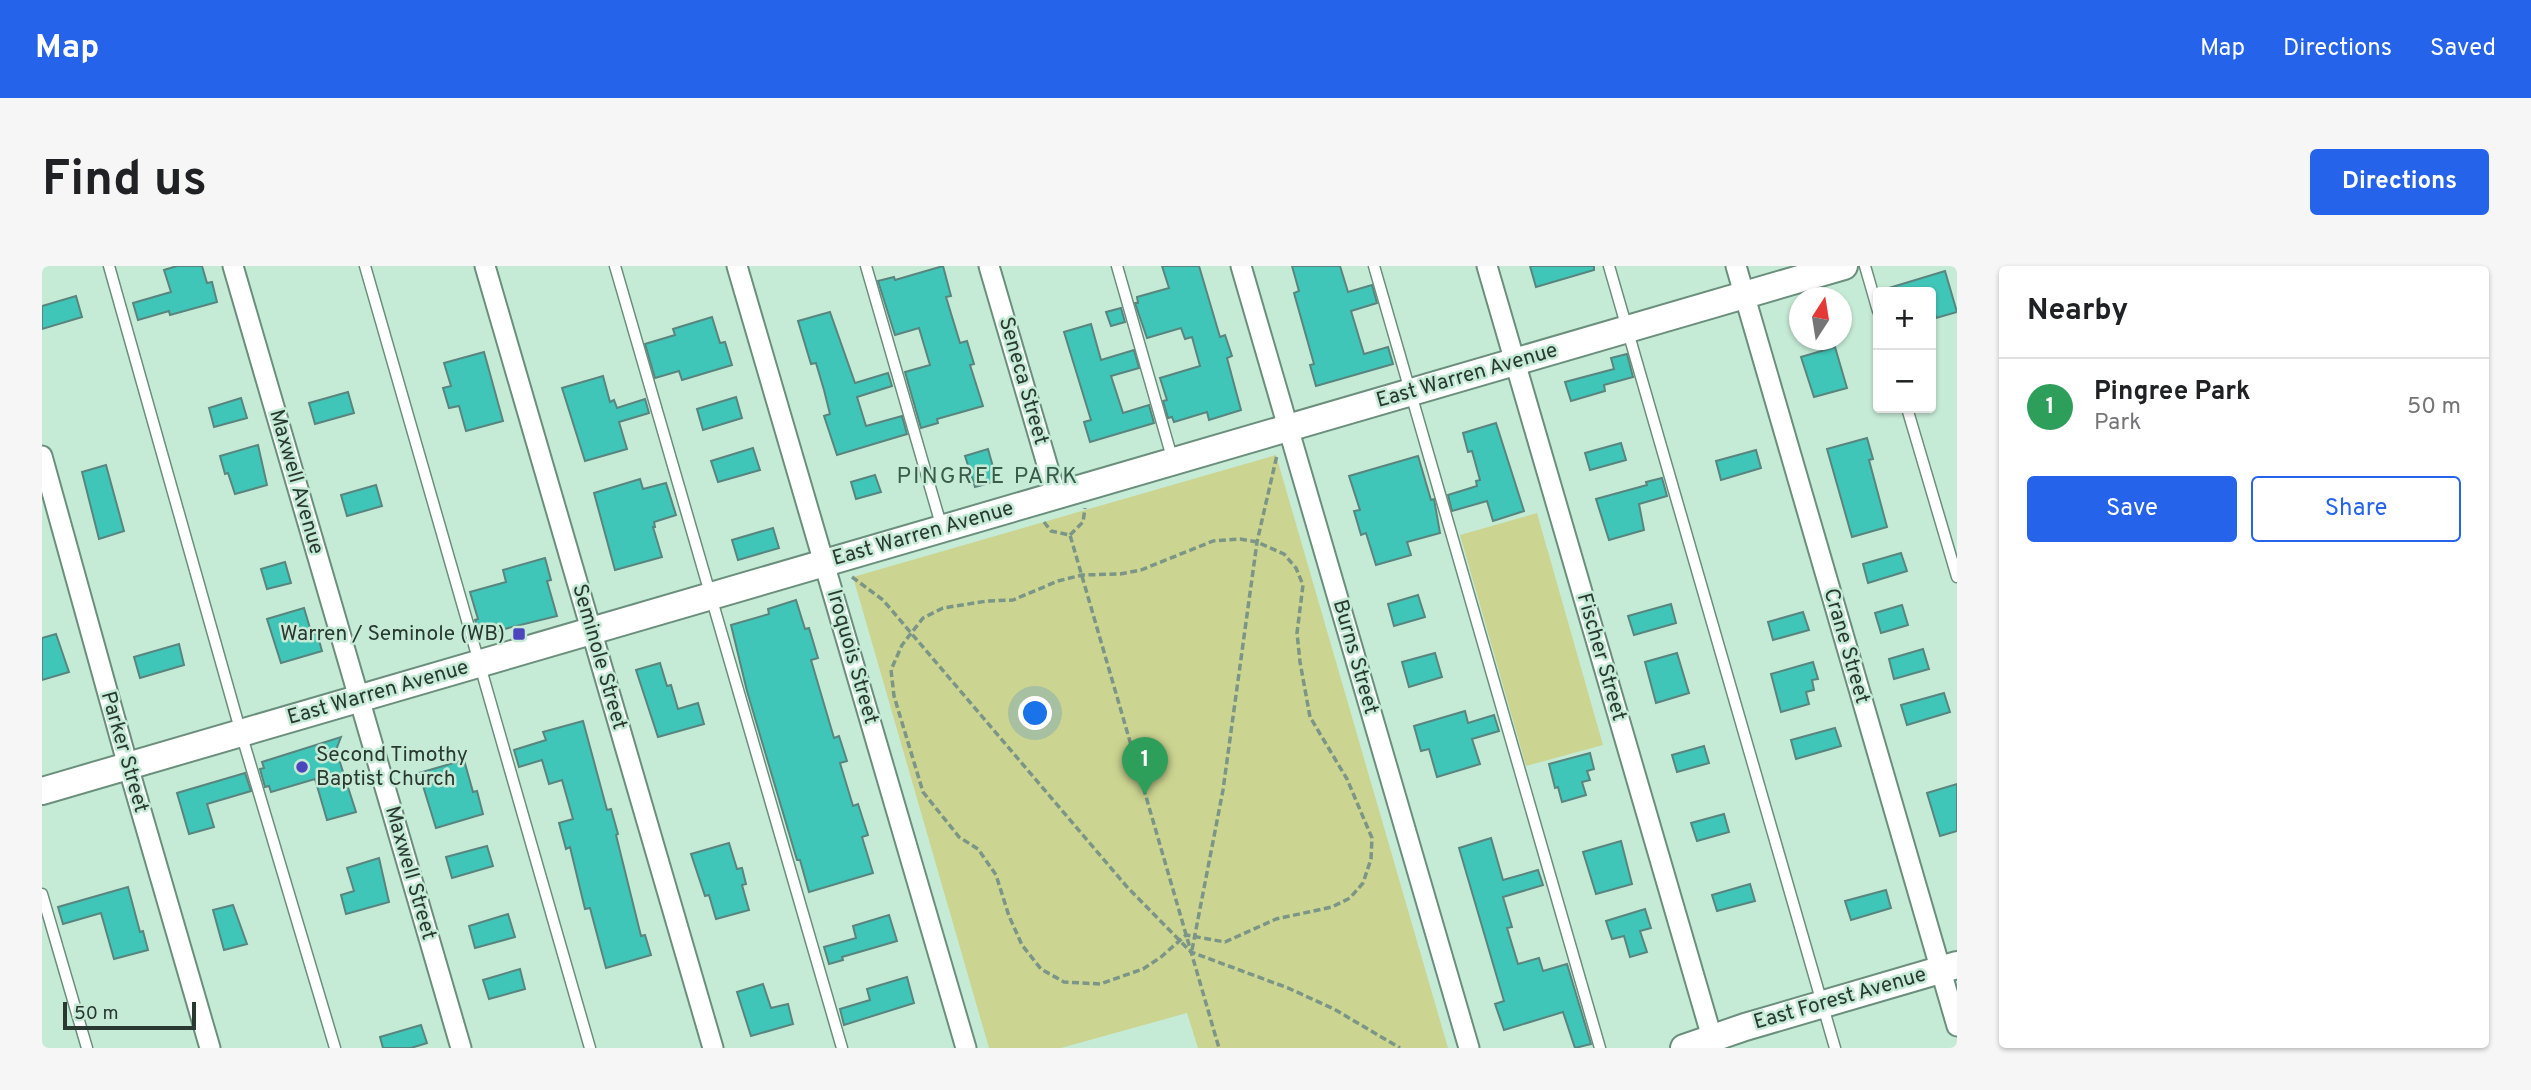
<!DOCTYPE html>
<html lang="en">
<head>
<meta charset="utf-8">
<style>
  body { margin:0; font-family:Overpass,sans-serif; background:#f6f6f6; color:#202124 }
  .controls { position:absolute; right:21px; top:21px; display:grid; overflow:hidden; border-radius:7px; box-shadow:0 2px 5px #0004 }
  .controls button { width:63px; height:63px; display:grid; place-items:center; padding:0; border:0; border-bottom:2px solid #e0e0e0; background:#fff; color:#202124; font:35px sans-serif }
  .compass { position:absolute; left:1747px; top:21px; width:63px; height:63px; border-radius:50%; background:#fff; box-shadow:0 2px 5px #0004; rotate:12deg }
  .scale { position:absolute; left:21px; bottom:18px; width:133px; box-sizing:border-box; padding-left:7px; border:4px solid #293830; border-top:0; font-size:19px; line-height:24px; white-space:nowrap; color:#293830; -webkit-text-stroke:5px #c5ebd6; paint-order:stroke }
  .you { position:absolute; left:994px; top:448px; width:24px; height:24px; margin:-18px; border:5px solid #fff; border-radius:50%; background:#1a73e8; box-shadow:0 0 0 10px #1a73e833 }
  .badge { display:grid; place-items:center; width:46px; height:46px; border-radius:50%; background:#2563eb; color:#fff; font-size:23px; font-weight:700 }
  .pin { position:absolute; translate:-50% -58px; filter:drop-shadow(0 2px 4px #0008) }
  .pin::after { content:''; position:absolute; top:37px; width:24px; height:21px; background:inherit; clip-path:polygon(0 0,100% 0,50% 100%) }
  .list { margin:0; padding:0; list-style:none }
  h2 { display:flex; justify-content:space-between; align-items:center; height:91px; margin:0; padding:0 28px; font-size:30px }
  h2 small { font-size:23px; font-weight:400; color:#757577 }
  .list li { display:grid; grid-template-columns:46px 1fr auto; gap:21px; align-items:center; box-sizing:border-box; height:98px; padding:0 28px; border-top:2px solid #e0e0e0 }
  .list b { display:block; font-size:26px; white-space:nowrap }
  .list p { margin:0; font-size:23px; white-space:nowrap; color:#757577 }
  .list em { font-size:23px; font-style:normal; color:#757577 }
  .actions { display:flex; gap:14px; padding:21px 28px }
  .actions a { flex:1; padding:16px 0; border:2px solid #2563eb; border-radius:7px; text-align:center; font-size:24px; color:#2563eb }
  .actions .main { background:#2563eb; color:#fff }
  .map { position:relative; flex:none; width:1915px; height:782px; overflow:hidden; border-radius:7px }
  header { display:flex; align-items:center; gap:42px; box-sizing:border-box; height:98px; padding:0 35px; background:#2563eb; color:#fff }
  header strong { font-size:33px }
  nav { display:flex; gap:38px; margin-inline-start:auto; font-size:24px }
  .intro { display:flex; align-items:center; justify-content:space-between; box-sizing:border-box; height:168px; padding:0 42px }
  h1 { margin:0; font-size:49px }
  .button { padding:18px 32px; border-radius:7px; background:#2563eb; color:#fff; font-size:24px; font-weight:700 }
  main { display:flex; gap:42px; padding:0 42px }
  aside { flex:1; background:#fff; border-radius:7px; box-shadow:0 2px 5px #0004 }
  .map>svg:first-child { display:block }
  .green { fill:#ccd491 }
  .building { fill:#40c6b8; stroke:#59857f; stroke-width:2 }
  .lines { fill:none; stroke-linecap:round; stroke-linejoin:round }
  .service-casing { stroke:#6b8f7c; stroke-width:13 }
  .minor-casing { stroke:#6b8f7c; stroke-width:23 }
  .secondary-casing { stroke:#6b8f7c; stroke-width:30 }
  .path { stroke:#7b9687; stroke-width:3.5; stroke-dasharray:7 3.5; stroke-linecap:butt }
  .service { stroke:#fff; stroke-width:10 }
  .minor { stroke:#fff; stroke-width:19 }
  .secondary { stroke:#fff; stroke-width:26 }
  .poi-dot { fill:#4c46bc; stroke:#c5ebd6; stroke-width:2.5 }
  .labels { text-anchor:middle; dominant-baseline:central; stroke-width:5; stroke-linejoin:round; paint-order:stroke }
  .street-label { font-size:21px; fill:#293830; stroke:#c5ebd6 }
  .poi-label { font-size:21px; fill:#293830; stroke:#c5ebd6; text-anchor:end }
  .neighbourhood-label { font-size:23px; letter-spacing:2px; fill:#395b4a; stroke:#c5ebd6 }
</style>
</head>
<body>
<header>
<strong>Map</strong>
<nav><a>Map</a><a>Directions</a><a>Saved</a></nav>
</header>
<div class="intro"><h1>Find us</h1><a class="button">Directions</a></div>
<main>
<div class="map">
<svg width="1915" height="782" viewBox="0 0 1915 782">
  <rect width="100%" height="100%" fill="#c5ebd6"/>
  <g class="green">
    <path d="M1234,189L1406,782H1156L1145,747L1019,782H947L811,311Z"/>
    <path d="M1495,247L1561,479L1484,500L1418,269Z"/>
  </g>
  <g class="building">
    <path d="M135,0H160L165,17L170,16L175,36L128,49L127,45L96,54L91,37L129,26L122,4Z"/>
    <path d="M901,0L909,30L904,31L918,77L925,75L932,98L928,99L941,140L895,153L896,157L879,162L863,106L888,99L877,62L853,69L836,15L852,11L853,14Z"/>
    <path d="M1120,0H1157L1178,71L1183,69L1190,90L1185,92L1199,144L1167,154L1165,146L1132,156L1130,151L1126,152L1121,135L1125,134L1118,112L1158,100L1150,71L1143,73L1139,62L1105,72L1093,37H1096L1095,31L1127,22Z"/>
    <path d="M1250,0H1298L1306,26L1330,19L1335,37L1309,45L1322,88L1346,81L1351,98L1274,120L1268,99L1272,98L1252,27L1257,25Z"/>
    <path d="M1488,0H1552V4L1494,21Z"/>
    <path d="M1903,5L1915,46L1894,52L1889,26H1848L1847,22Z"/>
    <path d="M34,30L40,51L0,63V40Z"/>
    <path d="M1079,42L1083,56L1069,60L1064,46Z"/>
    <path d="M788,46L813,117L846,107L850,120L815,131L824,160L860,150L865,168L795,189L782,150L788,148L782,124L774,97L769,98L756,55Z"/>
    <path d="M670,51L678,77L683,76L690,99L640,114L637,105L613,112L603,78L633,69L631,63Z"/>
    <path d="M1049,58L1059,94L1092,84L1097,102L1069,110L1081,147L1107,139L1112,157L1048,176L1042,156L1049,154L1022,66Z"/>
    <path d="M1793,81L1805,122L1772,131L1759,91Z"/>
    <path d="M442,86L461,155L424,165L417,140L407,142L401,122L409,120L402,97Z"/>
    <path d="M1585,88L1591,111L1562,119L1563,125L1529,135L1523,116L1572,103L1569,92Z"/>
    <path d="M561,110L568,136L572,134L575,142L603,133L607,147L577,156L585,183L543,195L520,122Z"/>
    <path d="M306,126L312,147L273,158L267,137Z"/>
    <path d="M694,131L700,152L661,164L655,143Z"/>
    <path d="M199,132L205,152L172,161L167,142Z"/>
    <path d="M1454,157L1482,245L1451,255L1445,235L1410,245L1406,229L1435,220L1434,215L1438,214L1430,185L1426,186L1421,167Z"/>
    <path d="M1825,172L1831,193L1827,194L1845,261L1810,271L1785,183Z"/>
    <path d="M1579,177L1584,194L1548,204L1543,187Z"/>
    <path d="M216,179L225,219L193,228L186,207L183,208L178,190Z"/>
    <path d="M711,182L718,204L676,216L669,195Z"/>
    <path d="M946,183L955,215L933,221L923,190Z"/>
    <path d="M1714,184L1719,202L1679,214L1674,195Z"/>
    <path d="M1376,190L1389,234L1392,233L1398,267L1365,276L1369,289L1334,299L1324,267L1319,269L1312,245L1318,244L1307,210Z"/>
    <path d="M64,199L82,265L57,273L40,206Z"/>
    <path d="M833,209L839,226L814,233L809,216Z"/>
    <path d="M1620,212L1625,230L1597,238L1602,264L1567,274L1554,233L1605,219L1604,216Z"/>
    <path d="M598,213L601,223L624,217L634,249L612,256L613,261H611L620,291L573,304L552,227Z"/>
    <path d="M334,219L340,240L305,250L299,229Z"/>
    <path d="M731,262L737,282L696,294L690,274Z"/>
    <path d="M1859,287L1865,305L1826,317L1821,298Z"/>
    <path d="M503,292L509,314L505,315L515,350L438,369L433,354L436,353L428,326L464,316L461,304Z"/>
    <path d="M243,296L249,317L225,323L219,303Z"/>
    <path d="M1376,329L1383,351L1352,360L1346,338Z"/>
    <path d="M754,334L763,363L767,362L776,392L769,394L792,472L797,470L805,495L798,497L811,540L816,538L826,569L820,571L831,607L767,626L758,594H755L705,425L689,359L727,348L726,343Z"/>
    <path d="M1629,338L1634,357L1592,369L1586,350Z"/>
    <path d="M1860,339L1866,359L1839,367L1833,347Z"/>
    <path d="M262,342L270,369L275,367L280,385L239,397L225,353Z"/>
    <path d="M1761,346L1767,364L1731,374L1726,356Z"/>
    <path d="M14,368L27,406L0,414V372Z"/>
    <path d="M137,378L142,399L98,412L92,391Z"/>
    <path d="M1881,383L1887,403L1852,413L1847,393Z"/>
    <path d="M1393,387L1400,411L1367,421L1360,396Z"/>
    <path d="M1635,387L1647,427L1614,437L1603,396Z"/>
    <path d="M1771,396L1776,413L1770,414L1772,424L1764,426L1767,438L1739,446L1729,408Z"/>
    <path d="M618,397L625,420L629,419L636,443L656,437L662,458L616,471L594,404Z"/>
    <path d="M1902,427L1908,446L1865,459L1859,439Z"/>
    <path d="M1423,445L1426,457L1452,449L1457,465L1430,473L1438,498L1395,511L1387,483L1379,485L1372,460Z"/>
    <path d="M541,455L565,544L569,543L576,568L574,569L599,670L603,669L609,689L564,702L548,642L543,643L528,581L524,583L517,557L531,553L520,514L507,518L500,494L477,501L472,484L504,474L501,466Z"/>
    <path d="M1793,462L1799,480L1754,493L1749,474Z"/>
    <path d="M299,471L294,484L314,546L285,554L273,513L229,526L227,520L223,521L218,503L222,502L220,496Z"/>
    <path d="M1662,480L1667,497L1635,506L1630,489Z"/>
    <path d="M1548,487L1552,503L1545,505L1548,514L1540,516L1544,529L1520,536L1516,521L1513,522L1507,498Z"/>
    <path d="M422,494L431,526L435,525L441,548L394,562L377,507Z"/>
    <path d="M203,507L209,525L165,538L172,561L147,568L135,527Z"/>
    <path d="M1915,518V565L1898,570L1885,527Z"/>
    <path d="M1682,548L1687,566L1655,575L1649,557Z"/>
    <path d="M1449,572L1461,614L1496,604L1501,619L1461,631L1470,661L1465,662L1476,698L1497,692L1501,705L1525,698L1549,778L1533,782L1521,746L1462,764L1453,738L1462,735L1417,582Z"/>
    <path d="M1579,575L1590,618L1554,628L1541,586Z"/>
    <path d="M687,577L695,603L700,602L704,618L700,619L707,644L674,653L667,629L663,630L649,588Z"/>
    <path d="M445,580L451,600L410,612L404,591Z"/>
    <path d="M337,592L347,636L304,648L299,629L312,625L305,602Z"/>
    <path d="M1708,618L1713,635L1675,645L1670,629Z"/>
    <path d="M86,621L98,666L101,665L106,684L72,693L59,647L21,658L16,641Z"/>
    <path d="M1844,624L1849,642L1809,654L1803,635Z"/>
    <path d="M191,639L205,678L182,684L171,644Z"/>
    <path d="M1603,643L1609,662L1598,665L1605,686L1588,691L1582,670L1570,673L1564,655Z"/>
    <path d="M466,648L473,671L433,682L427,660Z"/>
    <path d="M847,649L855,675L800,691L801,694L787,698L782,681L814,672L811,660Z"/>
    <path d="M478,703L483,723L447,733L441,714Z"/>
    <path d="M865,711L872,737L802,759L798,743L828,734L825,723Z"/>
    <path d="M721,718L729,742L746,738L751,758L709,770L695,726Z"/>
    <path d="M379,759L385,777L369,782H341L338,771Z"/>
  </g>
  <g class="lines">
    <defs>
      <g id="service">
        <path d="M67,0L199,467L293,782"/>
        <path d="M323,0L548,782"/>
        <path d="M573,0L800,782"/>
        <path d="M824,0L900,262"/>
        <path d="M1075,0L1131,195"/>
        <path d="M1332,0L1558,782"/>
        <path d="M1567,0L1793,782"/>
        <path d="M1823,0L1836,45"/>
        <path d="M1865,142L1915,311"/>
        <path d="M0,628L45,782"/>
      </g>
      <g id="minor">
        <path d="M191,0L419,782"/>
        <path d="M443,0L671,782"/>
        <path d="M695,0L924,782"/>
        <path d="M947,0L1014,229"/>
        <path d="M1199,0L1427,782"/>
        <path d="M1445,0L1673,782"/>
        <path d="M1694,0L1915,760"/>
        <path d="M0,190L86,500L168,782"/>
      </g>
      <g id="secondary">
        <path d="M0,525L1802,0"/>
        <path d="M1642,782L1703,761L1915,699"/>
      </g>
    </defs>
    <use href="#service" class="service-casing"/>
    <use href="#minor" class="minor-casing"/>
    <use href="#secondary" class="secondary-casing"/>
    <g class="path">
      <path d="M1002,256L1009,265L1028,269L1177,782"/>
      <path d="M1028,269L1041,256L1043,242"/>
      <path d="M1198,273L1215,276L1242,288L1254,302L1261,319L1255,367L1258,396L1268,451L1305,513L1330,572L1329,593L1321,617L1308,632L1290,641L1234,653L1183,676L1144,669L1119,691L1101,703L1058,718L1022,716L999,703L980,679L967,650L954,609L936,583L917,571L881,526L852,430L849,404L860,379L881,352L901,342L945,335L971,334L1016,315L1040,309L1078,308L1099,304L1171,275Z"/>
      <path d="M810,311L841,334L1086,622L1149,686L1246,722L1292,743L1358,782"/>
      <path d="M1150,684L1181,524L1215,276L1235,189"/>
    </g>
    <use href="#service" class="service"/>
    <use href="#minor" class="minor"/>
    <use href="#secondary" class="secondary"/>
  </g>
  <g class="poi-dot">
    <rect x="470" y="361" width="14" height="14" rx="3.5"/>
    <circle cx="260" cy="501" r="7"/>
  </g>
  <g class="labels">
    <g class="street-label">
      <text transform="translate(1425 110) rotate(-16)">East Warren Avenue</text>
      <text transform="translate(981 115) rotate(74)">Seneca Street</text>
      <text transform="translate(254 216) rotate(74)">Maxwell Avenue</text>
      <text transform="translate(881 268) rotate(-16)">East Warren Avenue</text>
      <text transform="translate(1804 380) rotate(74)">Crane Street</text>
      <text transform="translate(557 391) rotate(74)">Seminole Street</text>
      <text transform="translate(810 391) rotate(74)">Iroquois Street</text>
      <text transform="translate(1313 391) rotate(74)">Burns Street</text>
      <text transform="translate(1559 391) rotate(74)">Fischer Street</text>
      <text transform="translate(336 427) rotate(-16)">East Warren Avenue</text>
      <text transform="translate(82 486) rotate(74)">Parker Street</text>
      <text transform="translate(368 607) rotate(74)">Maxwell Street</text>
      <text transform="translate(1798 733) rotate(-16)">East Forest Avenue</text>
    </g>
    <g class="poi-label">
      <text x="463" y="368">Warren / Seminole (WB)</text>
      <text x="274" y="489" text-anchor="start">Second Timothy<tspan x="274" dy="24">Baptist Church</tspan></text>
    </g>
    <g class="neighbourhood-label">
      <text x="946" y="211">PINGREE PARK</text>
    </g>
  </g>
</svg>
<div class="controls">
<button>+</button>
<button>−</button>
</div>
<svg class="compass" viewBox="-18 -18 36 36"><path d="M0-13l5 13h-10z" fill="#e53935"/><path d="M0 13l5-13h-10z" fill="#757577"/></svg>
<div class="scale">50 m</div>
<div class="you"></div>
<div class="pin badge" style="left:1103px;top:529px;background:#2e9e5b">1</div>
</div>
<aside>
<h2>Nearby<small></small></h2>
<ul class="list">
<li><span class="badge" style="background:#2e9e5b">1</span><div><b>Pingree Park</b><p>Park</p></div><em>50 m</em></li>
</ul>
<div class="actions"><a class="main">Save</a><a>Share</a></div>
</aside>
</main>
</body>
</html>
